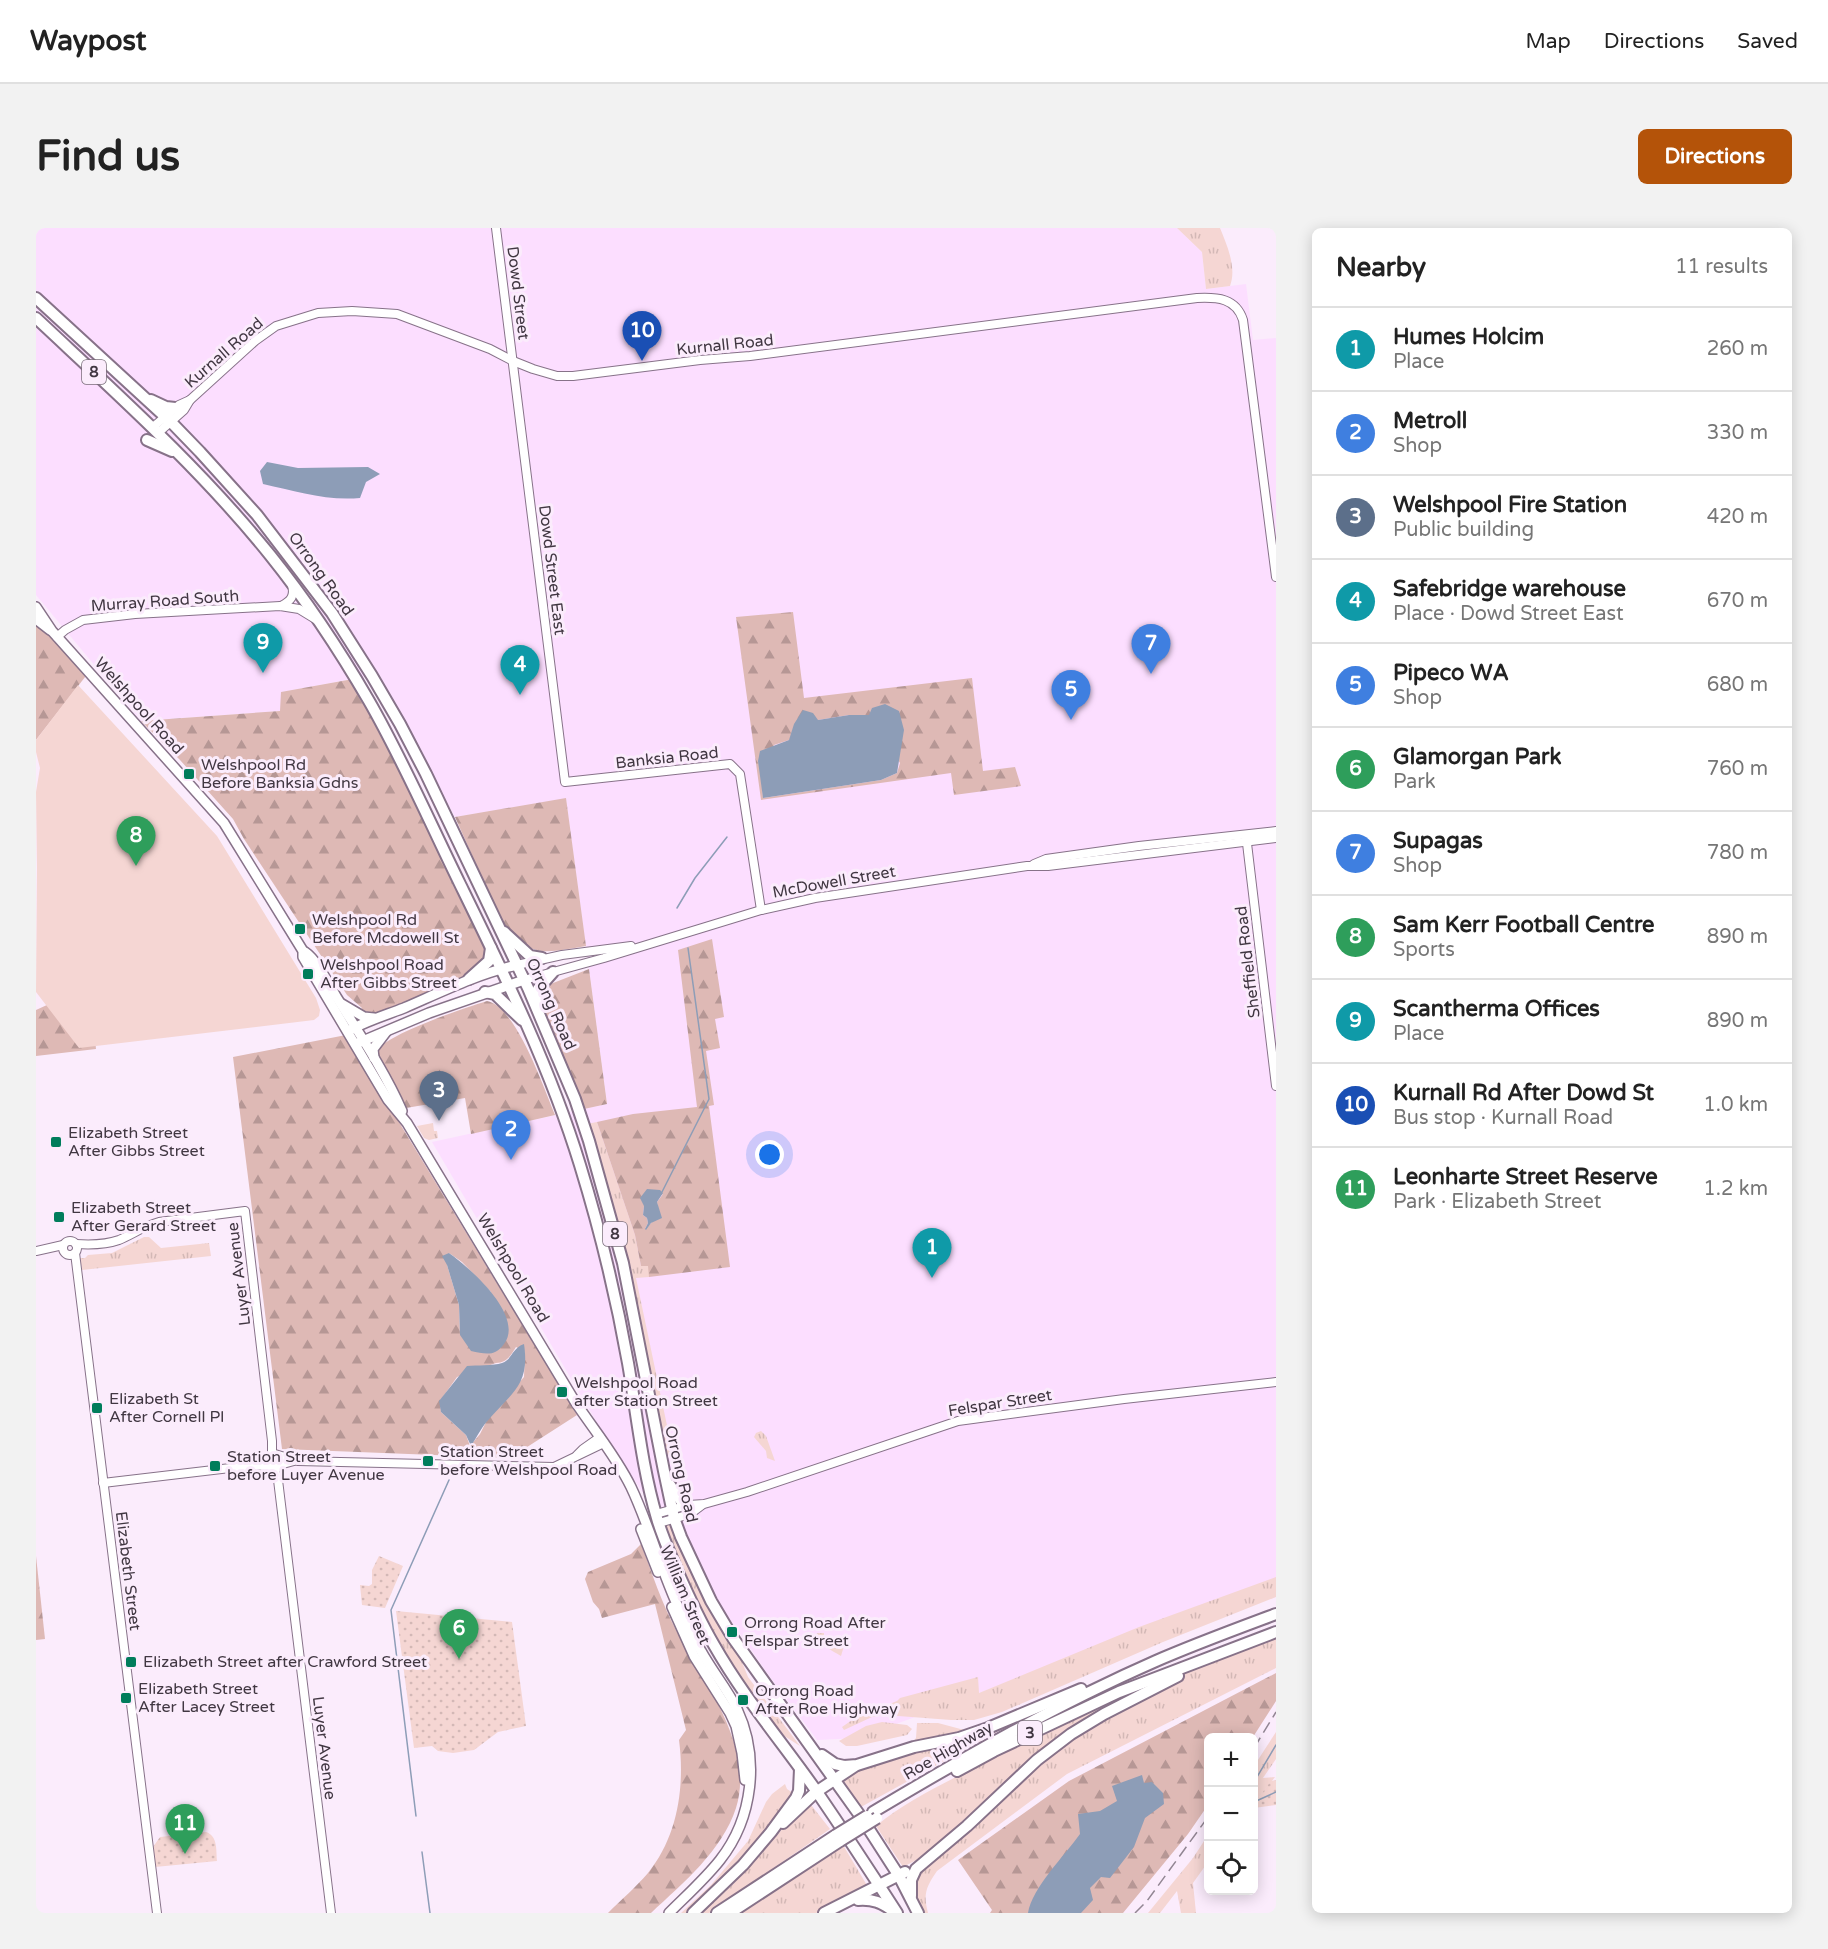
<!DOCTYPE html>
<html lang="en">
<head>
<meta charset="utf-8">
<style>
  body { margin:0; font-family:"Varela Round",sans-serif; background:#f2f2f2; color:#222 }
  .controls { position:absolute; right:18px; bottom:18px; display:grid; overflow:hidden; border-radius:9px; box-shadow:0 3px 15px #0003 }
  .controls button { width:54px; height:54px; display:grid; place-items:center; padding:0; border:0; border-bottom:2px solid #e0e0e0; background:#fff; color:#222; font:30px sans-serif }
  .you { position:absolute; left:734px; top:927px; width:21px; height:21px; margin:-15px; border:4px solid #fff; border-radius:50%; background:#1a73e8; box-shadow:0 0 0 9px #1a73e833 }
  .badge { display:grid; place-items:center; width:39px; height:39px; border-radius:50%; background:#b45309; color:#fff; font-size:20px; font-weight:700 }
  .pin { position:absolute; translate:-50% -50px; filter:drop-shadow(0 2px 3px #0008) }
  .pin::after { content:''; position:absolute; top:32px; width:21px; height:18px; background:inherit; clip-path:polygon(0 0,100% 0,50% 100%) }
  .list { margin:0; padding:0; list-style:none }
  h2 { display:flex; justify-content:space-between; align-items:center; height:78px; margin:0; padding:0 24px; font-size:26px }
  h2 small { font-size:20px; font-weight:400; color:#767676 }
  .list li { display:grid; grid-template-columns:39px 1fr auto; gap:18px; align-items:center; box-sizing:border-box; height:84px; padding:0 24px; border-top:2px solid #e0e0e0 }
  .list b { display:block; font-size:22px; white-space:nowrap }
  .list p { margin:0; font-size:20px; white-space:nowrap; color:#767676 }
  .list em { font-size:20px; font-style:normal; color:#767676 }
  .icon { flex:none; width:33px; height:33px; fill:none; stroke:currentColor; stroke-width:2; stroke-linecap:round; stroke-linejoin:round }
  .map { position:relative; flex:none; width:1240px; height:1685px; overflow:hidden; border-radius:9px }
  header { display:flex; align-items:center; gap:36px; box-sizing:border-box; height:84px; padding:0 30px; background:#fff; border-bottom:2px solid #e0e0e0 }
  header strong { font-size:28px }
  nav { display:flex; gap:33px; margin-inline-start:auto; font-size:21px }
  .intro { display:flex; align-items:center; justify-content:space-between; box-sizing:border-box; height:144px; padding:0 36px }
  h1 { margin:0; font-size:42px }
  .button { padding:15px 27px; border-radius:9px; background:#b45309; color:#fff; font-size:21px; font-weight:700 }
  main { display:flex; gap:36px; padding:0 36px }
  aside { flex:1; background:#fff; border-radius:9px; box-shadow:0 3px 15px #0003 }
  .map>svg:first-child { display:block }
  .built { fill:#fcdeff }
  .grass { fill:url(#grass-tufts) }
  .forest { fill:url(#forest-firs); fill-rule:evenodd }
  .park { fill:url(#park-dots) }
  .pitch { fill:#f5d6d3 }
  .water { fill:#8d9db7 }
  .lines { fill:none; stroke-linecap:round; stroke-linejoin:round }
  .stream { stroke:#8d9db7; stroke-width:1.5 }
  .secondary-casing { stroke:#877289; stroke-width:10 }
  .primary-casing { stroke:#877289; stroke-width:12 }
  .highway-casing { stroke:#877289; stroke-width:14 }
  .secondary { stroke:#fff; stroke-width:8 }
  .primary { stroke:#fff; stroke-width:9 }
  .highway { stroke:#fff; stroke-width:10 }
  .rail { stroke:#928693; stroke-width:1.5; stroke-dasharray:12 6; stroke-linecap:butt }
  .highway-bridge-casing { stroke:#877289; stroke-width:14; stroke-linecap:butt }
  .highway-bridge { stroke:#fff; stroke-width:10 }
  .poi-dot { fill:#007d5b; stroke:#fbecfc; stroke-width:2 }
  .labels { text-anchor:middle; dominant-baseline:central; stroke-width:6; stroke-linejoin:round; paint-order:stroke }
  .shield { fill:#fbecfc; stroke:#796d7a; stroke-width:1.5 }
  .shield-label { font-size:15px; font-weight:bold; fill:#413742 }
  .street-label { font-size:16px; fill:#413742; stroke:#fbecfc }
  .poi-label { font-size:16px; fill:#413742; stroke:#fbecfc; text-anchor:start }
</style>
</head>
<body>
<header>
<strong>Waypost</strong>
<nav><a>Map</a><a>Directions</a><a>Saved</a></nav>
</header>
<div class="intro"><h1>Find us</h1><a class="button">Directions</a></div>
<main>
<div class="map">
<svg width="1240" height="1685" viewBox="0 0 1240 1685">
  <defs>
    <pattern id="grass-tufts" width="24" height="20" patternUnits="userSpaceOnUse" patternTransform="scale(1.5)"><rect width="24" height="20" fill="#f5d6d3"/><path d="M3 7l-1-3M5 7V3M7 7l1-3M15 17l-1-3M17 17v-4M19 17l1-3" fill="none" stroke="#d3b8b6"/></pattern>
    <pattern id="forest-firs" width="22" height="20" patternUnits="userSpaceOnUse" patternTransform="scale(1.5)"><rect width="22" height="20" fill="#deb9b5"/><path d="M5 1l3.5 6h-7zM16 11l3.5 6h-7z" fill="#b69795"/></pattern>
    <pattern id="park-dots" width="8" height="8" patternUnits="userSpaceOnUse" patternTransform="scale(1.5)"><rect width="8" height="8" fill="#f5d6d3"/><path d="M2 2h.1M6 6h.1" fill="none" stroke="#d3b8b6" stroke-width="1.8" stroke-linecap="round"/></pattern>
  </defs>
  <rect width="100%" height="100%" fill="#fbecfc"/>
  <path class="built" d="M0,0H1141L1166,24L1170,61L1210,56L1217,112L1240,110V1353L823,1510L781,1512L731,1445L574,1217L396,914L571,876L530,571L419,589L343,446L246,464L245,483L105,493L0,367Z"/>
  <g class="grass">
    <path d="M1141,0H1184C1191,17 1201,40 1194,58L1170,61L1166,24Z"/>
    <path d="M561,894L599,1007L605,1038L613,1037V1049L600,1050L637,1226L630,1228L591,1032L551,896Z"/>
    <path d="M397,895L398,903H401L402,910L393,912L388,910L381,898Z"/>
    <path d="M108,1009H113L125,1020L173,1015L175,1028L46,1042L44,1030H49L52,1027L76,1025Z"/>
    <path d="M725,1203L730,1208L739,1233L731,1230L730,1223L718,1209L720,1205Z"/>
    <path d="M636,1295L652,1337L677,1388L706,1434L712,1449L764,1518L745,1506L682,1419L655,1369L627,1297Z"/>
    <path d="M1240,1349V1369L1127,1414L966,1484L938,1492H915L849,1487L836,1489L808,1502L806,1499L819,1490L861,1473L864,1470L942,1449L943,1465L1103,1399Z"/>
    <path d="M1240,1404V1440L1031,1546L901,1643C890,1659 887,1666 892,1685H884L875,1652L1001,1532L1086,1477L1185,1425Z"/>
    <path d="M782,1405H788V1408L808,1418L805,1428C795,1422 785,1418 780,1406Z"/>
    <path d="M1084,1470L999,1528L972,1551L909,1611L890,1627L867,1639L840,1598C864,1578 891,1564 918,1550C972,1520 1027,1494 1084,1470Z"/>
    <path d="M995,1485L825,1579L806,1550L844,1534L942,1507Z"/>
    <path d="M846,1494L871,1497L876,1501L871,1507L821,1518H810L803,1513L830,1498Z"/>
    <path d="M881,1495H902L932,1503L876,1515L880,1510Z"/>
    <path d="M1240,1504V1531L1227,1550L1239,1549L1218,1576V1538Z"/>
    <path d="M749,1556L751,1561L757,1565C725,1609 691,1649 651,1685H645L675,1657L712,1613L730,1574L736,1566Z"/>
    <path d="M772,1573L794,1601L673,1685H663C678,1673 693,1661 706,1647C728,1623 749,1597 772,1573Z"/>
    <path d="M1172,1607V1634L1157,1655L1160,1685H1145L1141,1663L1124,1685H1112L1157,1630Z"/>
    <path d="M807,1617L832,1659L809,1673L780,1685H706Z"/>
  </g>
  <g class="forest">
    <path d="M757,384L768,470L936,450L947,543L979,539L985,558L918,567L915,545L725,572L700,389ZM813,487H833L864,535L861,545L845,552L727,570L726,556L738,517L753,512L782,492Z"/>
    <path d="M0,391L53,444L0,512Z"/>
    <path d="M317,451L338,487L450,717L451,731L431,747L397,760L379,772L338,786L331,787L324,783L326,780L311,767L208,611L197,591L144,532L105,493L244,483L245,464Z"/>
    <path d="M530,570L550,718C508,725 493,731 465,692L419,589Z"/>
    <path d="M676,711L688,789L679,791L684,820L670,823L678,877L673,878L694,1039L613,1049L612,1038H605L599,1007L561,894L597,886L661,879L642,722ZM627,966L621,974L623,987L609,1001L612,995L611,990L607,987L608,978Z"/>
    <path d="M553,741L571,876L548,881L504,771L512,757Z"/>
    <path d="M24,771L59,811L60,821L0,828V782Z"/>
    <path d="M451,773C480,778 508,861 519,887L435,906L429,870L370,880L343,832V820C360,803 426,781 451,773Z"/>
    <path d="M310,807L541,1187L474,1230L246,1221L197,829ZM413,1025L426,1034L455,1064L424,1107L423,1077L411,1037ZM480,1119L489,1124L488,1149L451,1192L444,1206L434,1218L430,1207L405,1184L404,1173L421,1149L460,1135C471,1135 475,1127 480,1119Z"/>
    <path d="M605,1316C616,1345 626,1376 641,1404C668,1454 719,1519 700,1580C686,1623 647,1655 615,1685H572C585,1672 600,1659 612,1645C642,1608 649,1558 643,1512L650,1502L619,1376L566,1390L563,1381L557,1374L549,1351L552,1344L595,1326Z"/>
    <path d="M0,1328L9,1411L0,1412Z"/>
    <path d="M1240,1445V1473L1217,1509L1172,1510V1577L1152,1606L1087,1685H954L956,1682L922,1632L1033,1553Z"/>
  </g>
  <g class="park">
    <path d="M343,1328L367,1338L349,1380L326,1377L324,1357L333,1358L336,1356V1342Z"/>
    <path d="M360,1383L476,1394L490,1498L462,1504L438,1522L417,1525L402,1523L396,1518L378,1520Z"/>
    <path d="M1240,1552V1577L1218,1580V1576L1235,1553Z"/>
    <path d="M170,1604C182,1608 180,1622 181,1633L119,1639L117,1619L124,1609Z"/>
  </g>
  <path class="pitch" d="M42,457L181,608L280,770L284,782L283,788L278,792L43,820L0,764L1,640L0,564L4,540L0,524V512Z"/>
  <g class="water">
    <path d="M231,234L262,240L332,239L344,246L330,254L324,270C290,273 259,263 227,256L224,243Z"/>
    <path d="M849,476L863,483L868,502L861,545L845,552L727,570L722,533L724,523L753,512L758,496L767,482L777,485L782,492L813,487H833L836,480Z"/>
    <path d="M611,961L624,962L627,965L621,974L626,990L615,995L610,1002L609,1001L612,995L611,990L607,987L608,978L604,970Z"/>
    <path d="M413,1025C434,1040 489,1088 468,1116C459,1129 449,1126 435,1123L424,1107L423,1077L411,1037L406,1028Z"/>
    <path d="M488,1116C494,1156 477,1164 454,1190C446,1198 441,1209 435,1218L430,1207L405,1184L403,1173L431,1138C441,1137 457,1138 466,1135C476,1132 476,1120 488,1116Z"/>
    <path d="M1106,1547L1108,1555L1116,1554L1127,1565L1128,1576L1109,1590L1098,1619L1074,1650L1065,1649L1054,1660L1057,1672L1045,1685H992C996,1660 1029,1627 1044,1606L1042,1586L1064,1583L1081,1573L1076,1558Z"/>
  </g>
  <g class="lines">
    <g class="stream">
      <path d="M641,680L659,650L691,609"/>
      <path d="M626,964L673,871L652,720"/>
      <path d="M1218,1554L1240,1517"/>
      <path d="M1218,1574L1240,1564"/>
      <path d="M380,1588L355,1382L413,1252"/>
      <path d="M386,1624L394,1685"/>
    </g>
    <defs>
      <g id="secondary">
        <path d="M460,0L529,554L694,536L704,546L725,682"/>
        <path d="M117,199L143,177L154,172"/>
        <path d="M122,205L148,182L154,172L219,113L240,98L282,85L316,83L361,86L454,121L477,133L497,141L521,148H537L664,132L714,128L1161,70C1181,69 1200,70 1207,92L1240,349"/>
        <path d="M245,378C255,373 259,368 256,357"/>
        <path d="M21,409L29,402L47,392L99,386L244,378L263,381L281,392"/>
        <path d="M1210,607L1240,858"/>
        <path d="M998,636L1010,631L1103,618L1240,603"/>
        <path d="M481,737L526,727L595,718"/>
        <path d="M488,752L568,730L725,682L779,670L991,638H1012L1240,610"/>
        <circle cx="34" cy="1020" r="7"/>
        <path d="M40,1016C55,1017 69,1017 83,1012C97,1006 108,998 123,994L209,983L236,1213V1227"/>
        <path d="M0,1023L27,1017"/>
        <path d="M39,1025L121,1685"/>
        <path d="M541,1227L547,1221L564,1209"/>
        <path d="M220,1237L239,1226L262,1233L518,1239L568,1215"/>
        <path d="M238,1240L242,1252L295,1685"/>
        <path d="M67,1255L220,1237L241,1240L247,1236L258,1233"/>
        <path d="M620,1286L652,1277L668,1276L711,1264L922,1193L1088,1171L1240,1154"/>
        <path d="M623,1295L654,1286L666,1277"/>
      </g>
      <g id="primary">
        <path d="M0,379L16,403L188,595L267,723V729L352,872L371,895L538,1172C557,1201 580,1228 595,1259C614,1299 625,1343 644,1383C650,1396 657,1410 665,1423C676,1443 691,1461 701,1481C724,1530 717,1590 684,1632C669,1651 650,1668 633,1685"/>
        <path d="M0,391L14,402"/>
        <path d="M269,724C281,732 293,757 301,770C324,807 349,844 366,883"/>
        <path d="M306,776L328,789L338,790"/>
        <path d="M316,801C333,792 350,787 368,780C405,764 441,746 481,737"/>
        <path d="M322,815L393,785L488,752"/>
        <path d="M338,830L337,821L350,804"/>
        <path d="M605,1301L622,1344"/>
        <path d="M636,1379L658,1428L694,1485L700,1498L706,1525L709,1552"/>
      </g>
      <g id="highway">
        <path d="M0,70L135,194L164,224L221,287L296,385L336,448L364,496L390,546L492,760L539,871L553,913L587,1035L628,1243L638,1290L645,1309L675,1373L697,1410L825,1589L863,1648L882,1685"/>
        <path d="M0,90C81,166 164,240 234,327C271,373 304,423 333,473C367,532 394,595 424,656C469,748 514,839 544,937C564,1002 580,1068 592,1135C601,1187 606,1240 621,1290C626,1308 634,1325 641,1342C652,1367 664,1393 678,1417C707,1468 745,1513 779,1561C807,1602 834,1643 861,1685"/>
        <path d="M115,172L130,179L139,180"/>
        <path d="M111,212L136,223"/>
        <path d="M468,704L494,728L506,730"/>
        <path d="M433,751L453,733L455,720"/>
        <path d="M449,764L459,766L486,792"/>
        <path d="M500,776L502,761L517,744"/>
        <path d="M634,1257L645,1273L652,1277"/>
        <path d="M786,1527L799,1536L808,1538L821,1537L878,1519L923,1510L952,1500L1045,1461"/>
        <path d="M921,1543L958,1523L1083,1464L1240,1404"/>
        <path d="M837,1584C929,1529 1022,1476 1120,1433C1159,1416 1200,1401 1240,1386"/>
        <path d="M747,1595L780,1564L819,1538"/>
        <path d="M875,1668V1652L880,1641L931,1598L1001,1532L1035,1506L1068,1486L1142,1448"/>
        <path d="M822,1672C837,1671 845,1674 857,1683"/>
        <path d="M657,1685L707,1637L735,1604L760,1570L763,1563L764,1541"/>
        <path d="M681,1685L800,1607"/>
        <path d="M694,1685L804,1613"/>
        <path d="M788,1685L869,1644"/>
      </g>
    </defs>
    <use href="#secondary" class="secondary-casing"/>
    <use href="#primary" class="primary-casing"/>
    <use href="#highway" class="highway-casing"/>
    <use href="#secondary" class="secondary"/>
    <use href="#primary" class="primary"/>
    <use href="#highway" class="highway"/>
    <g class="rail">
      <path d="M1218,1520L1240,1484"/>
      <path d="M1099,1685L1111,1673L1172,1589"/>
    </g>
    <defs>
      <g id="highway-bridge">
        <path d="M800,1607L831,1588"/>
        <path d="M804,1613L841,1590"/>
      </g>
    </defs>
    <use href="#highway-bridge" class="highway-bridge-casing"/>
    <use href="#highway-bridge" class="highway-bridge"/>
  </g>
  <g class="poi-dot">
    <rect x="147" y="540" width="12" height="12" rx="3"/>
    <rect x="258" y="695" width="12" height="12" rx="3"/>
    <rect x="266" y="740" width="12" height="12" rx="3"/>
    <rect x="14" y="908" width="12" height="12" rx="3"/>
    <rect x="17" y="983" width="12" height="12" rx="3"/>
    <rect x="520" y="1158" width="12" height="12" rx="3"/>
    <rect x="55" y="1174" width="12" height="12" rx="3"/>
    <rect x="386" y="1227" width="12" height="12" rx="3"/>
    <rect x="173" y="1232" width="12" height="12" rx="3"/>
    <rect x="690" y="1398" width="12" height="12" rx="3"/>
    <rect x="89" y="1428" width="12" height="12" rx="3"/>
    <rect x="84" y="1464" width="12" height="12" rx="3"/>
    <rect x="701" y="1466" width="12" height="12" rx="3"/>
  </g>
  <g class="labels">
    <g class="shield">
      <rect x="46" y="132" width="24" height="24" rx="4.5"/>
      <rect x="567" y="994" width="24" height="24" rx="4.5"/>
      <rect x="982" y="1493" width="24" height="24" rx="4.5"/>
    </g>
    <g class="shield-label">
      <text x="58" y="144">8</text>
      <text x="579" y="1006">8</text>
      <text x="994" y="1505">3</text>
    </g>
    <g class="street-label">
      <text transform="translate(482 65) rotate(83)">Dowd Street</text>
      <text transform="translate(689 117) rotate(-6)">Kurnall Road</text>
      <text transform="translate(188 125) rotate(-41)">Kurnall Road</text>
      <text transform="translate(516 342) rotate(83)">Dowd Street East</text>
      <text transform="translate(285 346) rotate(54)">Orrong Road</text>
      <text transform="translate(129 373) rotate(-4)">Murray Road South</text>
      <text transform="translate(103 478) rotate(48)">Welshpool Road</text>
      <text transform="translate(631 530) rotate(-6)">Banksia Road</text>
      <text transform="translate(798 654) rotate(-10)">McDowell Street</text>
      <text transform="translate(1212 734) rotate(-97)">Sheffield Road</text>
      <text transform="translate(515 776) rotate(66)">Orrong Road</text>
      <text transform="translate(477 1040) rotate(59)">Welshpool Road</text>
      <text transform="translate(203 1046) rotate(-97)">Luyer Avenue</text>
      <text transform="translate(964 1175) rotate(-9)">Felspar Street</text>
      <text transform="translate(645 1246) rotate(77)">Orrong Road</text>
      <text transform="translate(92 1343) rotate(83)">Elizabeth Street</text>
      <text transform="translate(649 1367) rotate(67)">William Street</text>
      <text transform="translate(288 1520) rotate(83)">Luyer Avenue</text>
      <text transform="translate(912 1523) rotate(-30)">Roe Highway</text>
    </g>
    <g class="poi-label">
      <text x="165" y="537">Welshpool Rd<tspan x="165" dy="18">Before Banksia Gdns</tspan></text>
      <text x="276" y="692">Welshpool Rd<tspan x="276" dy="18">Before Mcdowell St</tspan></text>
      <text x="284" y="737">Welshpool Road<tspan x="284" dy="18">After Gibbs Street</tspan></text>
      <text x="32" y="905">Elizabeth Street<tspan x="32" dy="18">After Gibbs Street</tspan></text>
      <text x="35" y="980">Elizabeth Street<tspan x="35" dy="18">After Gerard Street</tspan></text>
      <text x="538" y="1155">Welshpool Road<tspan x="538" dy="18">after Station Street</tspan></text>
      <text x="73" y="1171">Elizabeth St<tspan x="73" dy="18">After Cornell Pl</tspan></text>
      <text x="404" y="1224">Station Street<tspan x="404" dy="18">before Welshpool Road</tspan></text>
      <text x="191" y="1229">Station Street<tspan x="191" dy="18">before Luyer Avenue</tspan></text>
      <text x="708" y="1395">Orrong Road After<tspan x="708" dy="18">Felspar Street</tspan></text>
      <text x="107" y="1434">Elizabeth Street after Crawford Street</text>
      <text x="102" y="1461">Elizabeth Street<tspan x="102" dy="18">After Lacey Street</tspan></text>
      <text x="719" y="1463">Orrong Road<tspan x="719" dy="18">After Roe Highway</tspan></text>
    </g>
  </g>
</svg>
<div class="controls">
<button>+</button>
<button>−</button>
<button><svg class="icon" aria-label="locate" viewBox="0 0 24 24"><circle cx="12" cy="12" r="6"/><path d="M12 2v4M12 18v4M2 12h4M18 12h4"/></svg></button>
</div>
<div class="you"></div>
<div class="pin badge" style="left:896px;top:1050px;background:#0f9aa8">1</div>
<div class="pin badge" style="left:475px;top:932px;background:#3f7fe0">2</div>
<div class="pin badge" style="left:403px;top:893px;background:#5c6f8a">3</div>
<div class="pin badge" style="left:484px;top:467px;background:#0f9aa8">4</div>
<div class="pin badge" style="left:1035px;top:492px;background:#3f7fe0">5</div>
<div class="pin badge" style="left:423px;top:1431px;background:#2e9e5b">6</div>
<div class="pin badge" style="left:1115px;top:446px;background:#3f7fe0">7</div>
<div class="pin badge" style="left:100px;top:638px;background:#2e9e5b">8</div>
<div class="pin badge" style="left:227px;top:445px;background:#0f9aa8">9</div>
<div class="pin badge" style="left:606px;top:133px;background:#1a4fb4">10</div>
<div class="pin badge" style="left:149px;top:1626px;background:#2e9e5b">11</div>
</div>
<aside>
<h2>Nearby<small>11 results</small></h2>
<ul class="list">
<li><span class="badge" style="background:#0f9aa8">1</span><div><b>Humes Holcim</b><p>Place</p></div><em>260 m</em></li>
<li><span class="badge" style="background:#3f7fe0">2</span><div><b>Metroll</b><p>Shop</p></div><em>330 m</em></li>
<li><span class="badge" style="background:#5c6f8a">3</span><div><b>Welshpool Fire Station</b><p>Public building</p></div><em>420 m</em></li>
<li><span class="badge" style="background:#0f9aa8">4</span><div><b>Safebridge warehouse</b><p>Place · Dowd Street East</p></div><em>670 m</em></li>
<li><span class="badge" style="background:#3f7fe0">5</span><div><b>Pipeco WA</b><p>Shop</p></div><em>680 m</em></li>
<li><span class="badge" style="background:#2e9e5b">6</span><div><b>Glamorgan Park</b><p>Park</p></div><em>760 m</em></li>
<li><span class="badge" style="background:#3f7fe0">7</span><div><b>Supagas</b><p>Shop</p></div><em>780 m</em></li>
<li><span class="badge" style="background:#2e9e5b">8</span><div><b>Sam Kerr Football Centre</b><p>Sports</p></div><em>890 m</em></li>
<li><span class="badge" style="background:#0f9aa8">9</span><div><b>Scantherma Offices</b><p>Place</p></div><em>890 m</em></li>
<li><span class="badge" style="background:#1a4fb4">10</span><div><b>Kurnall Rd After Dowd St</b><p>Bus stop · Kurnall Road</p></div><em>1.0 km</em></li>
<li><span class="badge" style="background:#2e9e5b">11</span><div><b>Leonharte Street Reserve</b><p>Park · Elizabeth Street</p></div><em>1.2 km</em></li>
</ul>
</aside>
</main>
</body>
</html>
